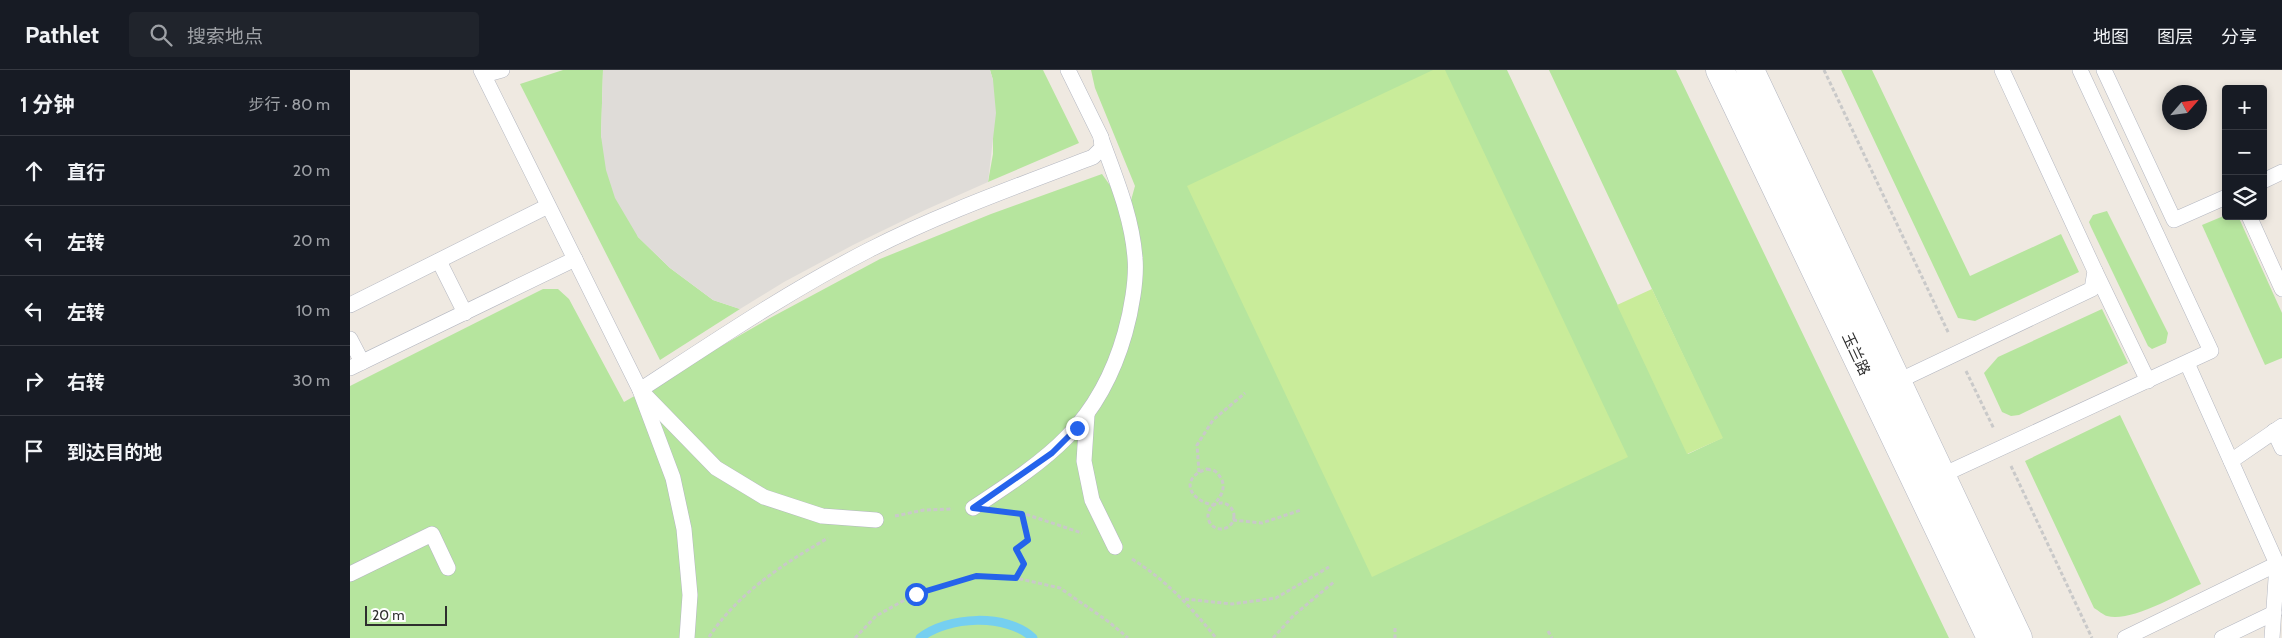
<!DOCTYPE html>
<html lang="zh">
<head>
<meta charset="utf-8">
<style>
  body { margin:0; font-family:Cabin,"Noto Sans SC",sans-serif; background:#20242c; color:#f1f3f6 }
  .controls { position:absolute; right:15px; top:15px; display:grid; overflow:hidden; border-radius:5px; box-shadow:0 2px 8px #0003 }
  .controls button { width:45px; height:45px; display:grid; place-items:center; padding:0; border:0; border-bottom:1px solid #363941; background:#171b24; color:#f1f3f6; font:25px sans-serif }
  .compass { position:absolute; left:1812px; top:15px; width:45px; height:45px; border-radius:50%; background:#171b24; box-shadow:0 2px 8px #0003; rotate:62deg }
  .scale { position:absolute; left:15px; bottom:12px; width:82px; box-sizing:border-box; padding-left:5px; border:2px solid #2e2e2e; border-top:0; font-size:14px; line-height:18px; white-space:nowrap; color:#2e2e2e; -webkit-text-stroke:4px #fff; paint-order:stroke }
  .stop { position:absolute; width:15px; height:15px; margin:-11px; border:4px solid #2563eb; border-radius:50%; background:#fff }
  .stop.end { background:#2563eb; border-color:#fff; box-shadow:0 1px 5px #0008 }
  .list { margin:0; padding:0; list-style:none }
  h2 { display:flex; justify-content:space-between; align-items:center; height:65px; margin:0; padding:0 20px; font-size:21px }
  h2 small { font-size:16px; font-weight:400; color:#9ea1a6 }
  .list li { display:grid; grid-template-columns:32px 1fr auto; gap:15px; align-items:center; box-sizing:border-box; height:70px; padding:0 20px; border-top:1px solid #363941 }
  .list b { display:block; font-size:19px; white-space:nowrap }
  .list em { font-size:16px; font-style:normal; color:#9ea1a6 }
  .icon { flex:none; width:28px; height:28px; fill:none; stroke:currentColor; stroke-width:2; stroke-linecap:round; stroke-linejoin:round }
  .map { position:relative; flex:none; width:1932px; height:568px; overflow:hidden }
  header { display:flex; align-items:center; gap:30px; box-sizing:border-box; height:70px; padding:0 25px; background:#171b24; border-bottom:1px solid #363941 }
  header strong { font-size:24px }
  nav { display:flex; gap:28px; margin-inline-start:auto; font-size:18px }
  .search { width:350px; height:45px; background:#20242c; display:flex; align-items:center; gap:12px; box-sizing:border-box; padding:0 18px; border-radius:5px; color:#9ea1a6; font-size:19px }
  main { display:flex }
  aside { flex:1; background:#171b24 }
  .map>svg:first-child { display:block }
  .green { fill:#b6e59e }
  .pitch { fill:#c9ec9a }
  .plaza { fill:#dfdcd8 }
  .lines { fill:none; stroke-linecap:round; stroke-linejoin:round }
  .stream { stroke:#75cff0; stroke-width:9 }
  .lane-casing { stroke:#b4b7c1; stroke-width:16 }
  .secondary-casing { stroke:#b4b7c1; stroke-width:29 }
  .path { stroke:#c9c9c9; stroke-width:3; stroke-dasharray:4 2.5; stroke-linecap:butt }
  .lane { stroke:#fff; stroke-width:15 }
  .secondary { stroke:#fff; stroke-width:28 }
  .route { stroke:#2563eb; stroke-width:6 }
  .labels { text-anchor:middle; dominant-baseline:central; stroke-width:5; stroke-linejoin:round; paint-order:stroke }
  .street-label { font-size:15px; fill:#2e2e2e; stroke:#fff }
</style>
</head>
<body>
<header>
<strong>Pathlet</strong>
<div class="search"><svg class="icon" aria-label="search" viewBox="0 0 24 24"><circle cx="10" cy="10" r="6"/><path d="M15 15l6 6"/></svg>搜索地点</div>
<nav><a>地图</a><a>图层</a><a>分享</a></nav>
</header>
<main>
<aside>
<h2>1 分钟<small>步行 · 80 m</small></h2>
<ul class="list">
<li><svg class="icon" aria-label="ahead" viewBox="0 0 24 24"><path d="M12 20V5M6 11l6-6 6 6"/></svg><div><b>直行</b></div><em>20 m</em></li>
<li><svg class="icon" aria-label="left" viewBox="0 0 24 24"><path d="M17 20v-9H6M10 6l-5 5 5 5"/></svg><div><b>左转</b></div><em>20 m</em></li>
<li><svg class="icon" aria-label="left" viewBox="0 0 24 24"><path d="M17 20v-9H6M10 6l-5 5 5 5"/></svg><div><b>左转</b></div><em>10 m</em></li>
<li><svg class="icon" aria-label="right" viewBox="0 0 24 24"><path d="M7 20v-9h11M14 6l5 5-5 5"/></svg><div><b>右转</b></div><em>30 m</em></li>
<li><svg class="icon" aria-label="arrive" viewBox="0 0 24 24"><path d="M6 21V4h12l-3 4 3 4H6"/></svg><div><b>到达目的地</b></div></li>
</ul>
</aside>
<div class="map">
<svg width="1932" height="568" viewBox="0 0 1932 568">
  <rect width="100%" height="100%" fill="#efe9e1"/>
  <g class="green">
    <path d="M213,0H253L251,66L288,167L320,198L363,230L390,239L310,290L170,14Z"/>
    <path d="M640,0H693L729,73L638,112L643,84V10Z"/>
    <path d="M741,0H1157L1338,384L1372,368L1199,0H1326L1599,568H0V316L193,219H208L219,229L274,332L420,248L530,189L641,144L752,104L778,141L785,116L745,18Z"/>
    <path d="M1491,0H1522L1620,206L1711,164L1729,202L1625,251L1608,248Z"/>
    <path d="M1757,141L1818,263L1816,273L1802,279L1798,276L1741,157L1739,152L1743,145Z"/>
    <path d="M1876,145L1888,146L1932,243V288L1915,295L1852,155Z"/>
    <path d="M1752,239L1778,293L1669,345L1661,346L1652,342L1634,303L1648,287Z"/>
    <path d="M1770,345L1851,514C1829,524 1780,553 1757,546C1753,545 1748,540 1744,538L1675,391Z"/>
  </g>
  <g class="pitch">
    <path d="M1083,0H1095L1278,387L1022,507L837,116Z"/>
    <path d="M1302,219L1373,368L1337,384L1267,235Z"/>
  </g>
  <path class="plaza" d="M253,0H640L643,10L646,43L638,112L575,140L503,175L434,212L390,239L363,230L320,198L288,167L265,128L256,100L251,66Z"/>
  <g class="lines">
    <path class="stream" d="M570,568C597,546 657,543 683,568"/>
    <defs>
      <g id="lane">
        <path d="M131,0L290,320L323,408L334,459L340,525L337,568"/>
        <path d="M1754,0L1824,150L1876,127"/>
        <path d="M134,5L152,0"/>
        <path d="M1913,111L1932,102"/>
        <path d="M1899,146L1932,219"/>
        <path d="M89,191L115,243"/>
        <path d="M1745,201L1798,311"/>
        <path d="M0,235L198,136"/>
        <path d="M0,269L12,292"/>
        <path d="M1837,293L1927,494L1922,568"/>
        <path d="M0,298L225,189"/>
        <path d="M1542,314L1742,219L1745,201L1652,0"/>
        <path d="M290,320C365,271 439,221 519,180C591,143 668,116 743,87L752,78L751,67L718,0"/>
        <path d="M294,324L366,398L414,427L472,446L526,450"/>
        <path d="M737,345L734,391L742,430L765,477"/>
        <path d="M1924,361L1932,378"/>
        <path d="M1881,391L1932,356"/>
        <path d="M1586,408L1861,281L1730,0"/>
        <path d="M623,438C699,388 749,355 775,263C781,242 787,209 785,188C782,146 765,107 751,68"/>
        <path d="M0,504L82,464L98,498"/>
        <path d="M1775,568L1927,494"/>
        <path d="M1872,568L1924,543"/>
      </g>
      <g id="secondary">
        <path d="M1370,0L1641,568"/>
        <path d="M1400,0L1668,568"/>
      </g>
    </defs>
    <use href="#lane" class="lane-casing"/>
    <use href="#secondary" class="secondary-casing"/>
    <g class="path">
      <path d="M1474,0L1599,264"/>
      <path d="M1616,301L1644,359"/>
      <path d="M1661,396L1742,568"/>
      <path d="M857,399L865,401C878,413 874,424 863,435C839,430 829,408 857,399Z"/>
      <path d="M849,402L847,375L863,350L895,323"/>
      <circle cx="871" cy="446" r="13"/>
      <path d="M657,442L672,443L732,463"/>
      <path d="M545,446L574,440L603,439"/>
      <path d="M883,450L912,453L951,440"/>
      <path d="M782,489C816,510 841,537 866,568"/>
      <path d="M666,508L674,494L666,479L678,470L672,443"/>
      <path d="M835,529L882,534L926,528L979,497"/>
      <path d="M1045,558V568"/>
      <path d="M1198,561L1202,568"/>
      <path d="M359,567C388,523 433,494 478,468"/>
      <path d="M505,568L526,546L567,523L626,506L666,508L710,518L759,552L778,568"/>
      <path d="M923,568L944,545L985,511"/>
    </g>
    <use href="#lane" class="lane"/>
    <use href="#secondary" class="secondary"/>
  </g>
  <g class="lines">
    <path class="route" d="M566,524L626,506L666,508L674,494L666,479L678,470L672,444L623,438L702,383L727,358"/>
  </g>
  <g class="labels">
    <g class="street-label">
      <text transform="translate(1506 284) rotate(65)">玉兰路</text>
    </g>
  </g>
</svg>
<div class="controls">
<button>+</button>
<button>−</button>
<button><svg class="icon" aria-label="layers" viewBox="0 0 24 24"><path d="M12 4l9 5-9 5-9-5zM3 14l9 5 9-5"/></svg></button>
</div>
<svg class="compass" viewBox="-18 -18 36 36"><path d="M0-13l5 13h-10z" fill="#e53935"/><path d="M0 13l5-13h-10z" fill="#9ea1a6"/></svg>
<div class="scale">20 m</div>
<div class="stop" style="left:566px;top:524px"></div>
<div class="stop end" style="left:727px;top:358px"></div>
</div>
</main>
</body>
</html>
